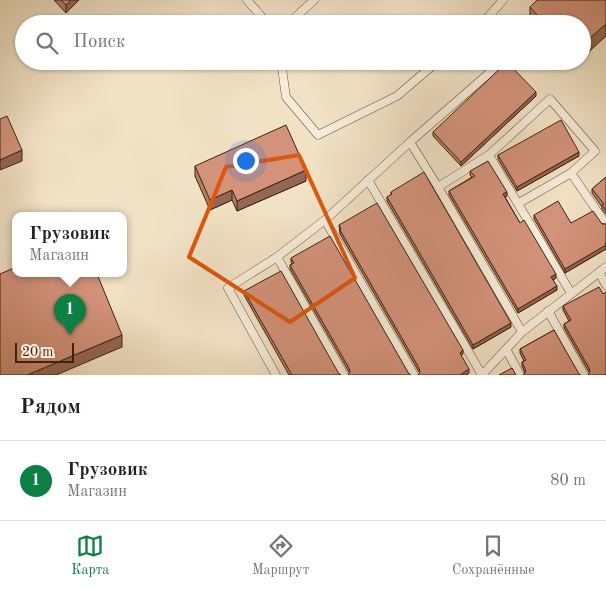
<!DOCTYPE html>
<html lang="ru">
<head>
<meta charset="utf-8">
<style>
  body { margin:0; font-family:"Old Standard TT",serif; background:#f6f6f6; color:#222 }
  .scale { position:absolute; left:15px; bottom:12px; width:59px; box-sizing:border-box; padding-left:5px; border:2px solid #3c240f; border-top:0; font-size:14px; line-height:18px; white-space:nowrap; color:#3c240f; -webkit-text-stroke:4px #f6ecd9; paint-order:stroke }
  .you { position:absolute; left:245px; top:160px; width:18px; height:18px; margin:-12px; border:4px solid #fff; border-radius:50%; background:#1a73e8; box-shadow:0 0 0 8px #1a73e833 }
  .badge { display:grid; place-items:center; width:32px; height:32px; border-radius:50%; background:#0b8043; color:#fff; font-size:16px; font-weight:700 }
  .pin { position:absolute; translate:-50% -41px; filter:drop-shadow(0 1px 2px #0008) }
  .pin::after { content:''; position:absolute; top:26px; width:18px; height:15px; background:inherit; clip-path:polygon(0 0,100% 0,50% 100%) }
  .popup { position:absolute; left:12px; top:212px; width:115px; height:65px; box-sizing:border-box; display:grid; place-content:center; border-radius:10px; background:#fff; filter:drop-shadow(0 1px 4px #0005); font-size:16px; white-space:nowrap; color:#767676 }
  .popup b { font-size:19px; color:#222 }
  .popup::after { content:''; position:absolute; left:50%; top:100%; margin-left:-10px; border:10px solid transparent; border-top-color:#fff }
  .list { margin:0; padding:0; list-style:none }
  h2 { display:flex; justify-content:space-between; align-items:center; height:65px; margin:0; padding:0 20px; font-size:21px }
  h2 small { font-size:16px; font-weight:400; color:#767676 }
  .list li { display:grid; grid-template-columns:32px 1fr auto; gap:15px; align-items:center; box-sizing:border-box; height:80px; padding:0 20px; border-top:1px solid #e0e0e0 }
  .list b { display:block; font-size:19px; white-space:nowrap }
  .list p { margin:0; font-size:16px; white-space:nowrap; color:#767676 }
  .list em { font-size:16px; font-style:normal; color:#767676 }
  .icon { flex:none; width:28px; height:28px; fill:none; stroke:currentColor; stroke-width:2; stroke-linecap:round; stroke-linejoin:round }
  .map { position:relative; flex:none; width:606px; height:375px; overflow:hidden }
  .search { position:absolute; background:#fff; box-shadow:0 1px 4px #0004; left:15px; right:15px; top:15px; height:55px; display:flex; align-items:center; gap:12px; box-sizing:border-box; padding:0 18px; border-radius:28px; color:#767676; font-size:19px }
  .sheet { height:145px; background:#fff }
  nav { display:flex; justify-content:space-around; align-items:center; box-sizing:border-box; height:70px; border-top:1px solid #e0e0e0; background:#fff; font-size:14px; color:#767676 }
  nav a { display:grid; justify-items:center; gap:2px }
  nav .on { color:#0b8043 }
  .map>svg:first-child { display:block }
  .lines { fill:none; stroke-linecap:round; stroke-linejoin:round }
  .service-casing { stroke:#69543c; stroke-width:9 }
  .service { stroke:#f6ecd9; stroke-width:8 }
  .wall { fill:#b57e69; stroke:#3c240f }
  .shaded-wall { fill:#946655; stroke:#3c240f }
  .building { fill:#d3927a; stroke:#3c240f }
  .marked { fill:none; stroke:#df560c; stroke-width:4; stroke-linejoin:round }
</style>
</head>
<body>
<div class="map">
<svg width="606" height="375" viewBox="0 0 606 375">
  <rect width="100%" height="100%" fill="#f1e2c5"/>
  <filter id="stains"><feTurbulence type="fractalNoise" baseFrequency=".004" numOctaves="4"/><feColorMatrix values="0 0 0 0 .2 0 0 0 0 .09 0 0 0 0 .02 0 0 0 .5 -.17"/></filter>
  <radialGradient id="worn" r=".72"><stop offset=".6" stop-color="#630" stop-opacity="0"/><stop offset="1" stop-color="#630" stop-opacity=".3"/></radialGradient>
  <g class="lines">
    <defs>
      <g id="service">
        <path d="M247,0L268,24"/>
        <path d="M288,24L314,0"/>
        <path d="M482,24L503,0"/>
        <path d="M281,61L286,97L318,135L397,96L438,61"/>
        <path d="M410,142L438,187L522,332"/>
        <path d="M489,155L571,293"/>
        <path d="M571,173L606,224"/>
        <path d="M368,180L482,375"/>
        <path d="M438,187L489,155L550,99L595,151L571,173L519,203"/>
        <path d="M325,220L414,375"/>
        <path d="M277,257L344,375"/>
        <path d="M599,272L606,285"/>
        <path d="M548,311L584,375"/>
        <path d="M506,349L520,375"/>
        <path d="M276,375L228,288L277,257L325,220L410,142L503,61"/>
        <path d="M482,375L522,332L606,267"/>
      </g>
    </defs>
    <use href="#service" class="service-casing"/>
    <use href="#service" class="service"/>
  </g>
  <g class="wall">
    <path d="M54,0H79L66,13Z"/>
    <path d="M530,7L582,24H534L530,19Z"/>
    <path d="M567,61H578L572,67Z"/>
    <path d="M536,96L461,166L433,136V132Z"/>
    <path d="M498,155L579,156L517,191L498,159Z"/>
    <path d="M195,166L306,181L237,211L232,200L210,210L195,176Z"/>
    <path d="M470,171L507,196L505,197L520,223L556,278L553,280L557,290L518,313L449,195V191L472,177L470,175Z"/>
    <path d="M606,177V214L602,209V207L592,193V189Z"/>
    <path d="M391,192L511,327L473,349L387,201V197L391,195Z"/>
    <path d="M534,215L571,223L602,224H606V249L565,273L534,219Z"/>
    <path d="M339,225L463,354L461,356L469,373L419,372L340,234Z"/>
    <path d="M291,258L409,374L349,372L290,269V265L292,264L291,262Z"/>
    <path d="M244,291L339,374L341,375H289L244,295Z"/>
    <path d="M603,294L606,375L589,372L564,328V324L569,321L563,310V306Z"/>
    <path d="M554,330L525,373L522,366V362L524,361L520,353V349Z"/>
  </g>
  <g class="shaded-wall">
    <path d="M71,0H79L66,13V5Z"/>
    <path d="M606,24V36L582,58V45Z"/>
    <path d="M572,61H578L572,67Z"/>
    <path d="M536,92V96L461,166V162Z"/>
    <path d="M22,150V161L0,170V160Z"/>
    <path d="M579,152V156L517,191V187Z"/>
    <path d="M306,170V181L237,211V201Z"/>
    <path d="M232,190V200L210,210V200Z"/>
    <path d="M507,192V196L503,198V194Z"/>
    <path d="M606,243V249L565,273V269Z"/>
    <path d="M556,274V278L551,281V277Z"/>
    <path d="M557,286V290L518,313V309Z"/>
    <path d="M511,323V327L473,349V345Z"/>
    <path d="M122,335V347L56,375H27Z"/>
    <path d="M463,350V354L460,357V353Z"/>
    <path d="M469,369V373L467,375H460Z"/>
  </g>
  <g class="building">
    <path d="M61,0H71L66,5Z"/>
    <path d="M537,0H606V24L582,45V24H545L530,7Z"/>
    <path d="M507,62L536,92L461,162L433,132Z"/>
    <path d="M7,116L22,150L0,160V119Z"/>
    <path d="M561,120L579,152L517,187L498,155Z"/>
    <path d="M286,125L306,170L237,201L232,190L210,200L195,166Z"/>
    <path d="M488,161L507,192L503,194L520,223L524,220L556,274L551,277L557,286L518,309L449,191L475,176L470,171Z"/>
    <path d="M424,172L511,323L473,345L387,197L392,194L391,192Z"/>
    <path d="M606,177V210L602,205L604,204L592,189Z"/>
    <path d="M558,201L571,223L593,211L602,224H606V243H605L606,245L565,269L534,215Z"/>
    <path d="M377,203L463,350L460,353L469,369L460,375H418L420,372L419,368L340,230L341,229L339,225Z"/>
    <path d="M330,236L409,374L411,375H348L350,372L349,368L290,265L294,263L291,258Z"/>
    <path d="M16,267V274H97L122,335L27,375H0V274Z"/>
    <path d="M281,271L339,374L341,375H292L244,291Z"/>
    <path d="M599,287L603,294L606,292V375H588L590,372L589,368L564,324L571,320L563,306Z"/>
    <path d="M554,330L579,374L581,375H523L526,371L522,362L526,360L520,349Z"/>
    <path d="M512,368L516,375H499Z"/>
  </g>
  <path class="marked" d="M299,155L355,278L290,322L189,257L226,167Z"/>
  <rect width="100%" height="100%" filter="url(#stains)"/>
  <rect width="100%" height="100%" fill="url(#worn)"/>
</svg>
<div class="scale">20 m</div>
<div class="you"></div>
<div class="pin badge" style="left:70px;top:335px">1</div>
<div class="popup"><b>Грузовик</b>Магазин</div>
<div class="search"><svg class="icon" aria-label="search" viewBox="0 0 24 24"><circle cx="10" cy="10" r="6"/><path d="M15 15l6 6"/></svg>Поиск</div>
</div>
<section class="sheet">
<h2>Рядом<small></small></h2>
<ul class="list">
<li><span class="badge">1</span><div><b>Грузовик</b><p>Магазин</p></div><em>80 m</em></li>
</ul>
</section>
<nav>
<a class="on"><svg class="icon" aria-label="map" viewBox="0 0 24 24"><path d="M3 6l6-2 6 2 6-2v14l-6 2-6-2-6 2zM9 4v14M15 6v14"/></svg>Карта</a>
<a><svg class="icon" aria-label="directions" viewBox="0 0 24 24"><path d="M12 3l9 9-9 9-9-9zM9 14v-3h6M13 9l2 2-2 2"/></svg>Маршрут</a>
<a><svg class="icon" aria-label="saved" viewBox="0 0 24 24"><path d="M7 4h10v16l-5-4-5 4z"/></svg>Сохранённые</a>
</nav>
</body>
</html>
